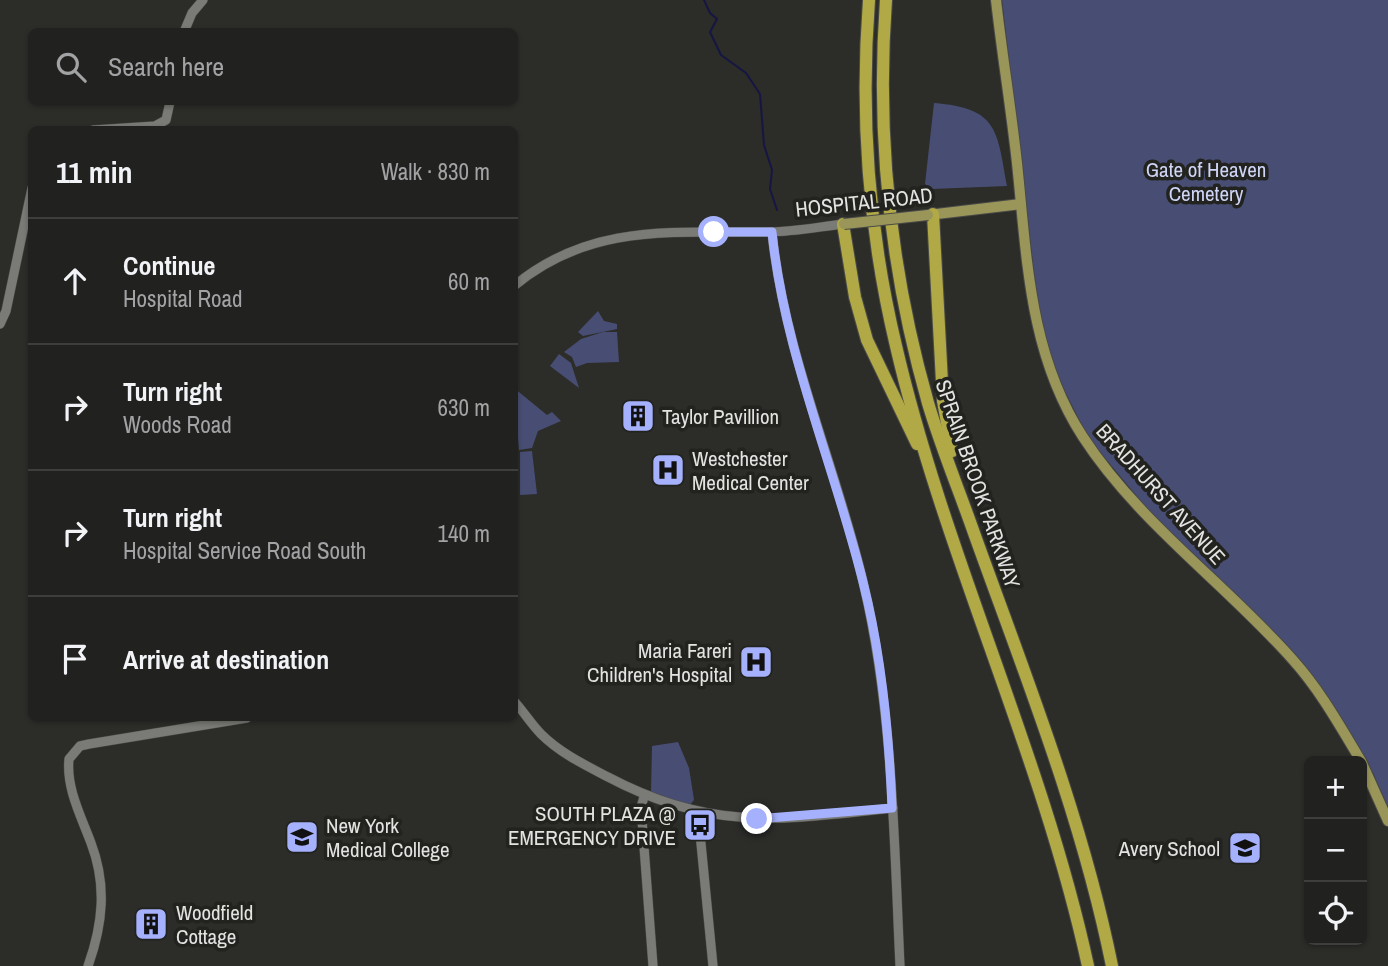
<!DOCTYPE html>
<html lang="en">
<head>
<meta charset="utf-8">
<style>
  body { margin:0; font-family:"Archivo Narrow",sans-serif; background:#292928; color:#f1f3f6 }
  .controls { position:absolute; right:21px; bottom:21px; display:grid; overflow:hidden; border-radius:10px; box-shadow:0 2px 5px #0004 }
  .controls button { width:63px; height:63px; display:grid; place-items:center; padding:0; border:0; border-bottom:2px solid #3e3e3d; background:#21211f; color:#f1f3f6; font:35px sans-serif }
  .stop { position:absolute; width:21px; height:21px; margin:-16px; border:5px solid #a5b1fc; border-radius:50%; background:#fff }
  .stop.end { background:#a5b1fc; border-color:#fff; box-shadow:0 2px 7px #0008 }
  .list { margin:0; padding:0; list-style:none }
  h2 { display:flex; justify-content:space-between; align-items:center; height:91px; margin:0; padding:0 28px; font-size:30px }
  h2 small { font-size:23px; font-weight:400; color:#a2a3a4 }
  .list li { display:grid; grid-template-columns:46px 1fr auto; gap:21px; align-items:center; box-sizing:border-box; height:126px; padding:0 28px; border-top:2px solid #3e3e3d }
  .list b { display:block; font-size:26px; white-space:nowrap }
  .list p { margin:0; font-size:23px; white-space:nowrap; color:#a2a3a4 }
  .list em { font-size:23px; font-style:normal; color:#a2a3a4 }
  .icon { flex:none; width:38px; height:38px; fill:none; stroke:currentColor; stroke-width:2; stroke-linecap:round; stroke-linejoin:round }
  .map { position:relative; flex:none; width:1388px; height:966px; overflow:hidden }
  .search { position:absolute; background:#21211f; box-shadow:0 2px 5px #0004; left:28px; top:28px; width:490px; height:77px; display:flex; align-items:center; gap:18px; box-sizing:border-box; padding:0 24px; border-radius:10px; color:#a2a3a4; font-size:26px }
  .panel { position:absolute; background:#21211f; box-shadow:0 2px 5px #0004; left:28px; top:126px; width:490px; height:595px; border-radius:10px }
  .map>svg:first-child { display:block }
  .green { fill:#484e73 }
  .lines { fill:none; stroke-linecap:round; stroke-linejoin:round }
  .stream { stroke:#151643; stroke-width:2 }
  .minor-casing { stroke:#4a4a47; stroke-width:10 }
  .major-casing { stroke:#4a4a47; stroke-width:12 }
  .highway-casing { stroke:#4a4a47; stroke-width:14 }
  .minor { stroke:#7a7a76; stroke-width:9 }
  .major { stroke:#9a9659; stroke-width:10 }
  .highway { stroke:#b0a946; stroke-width:12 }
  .major-bridge-casing { stroke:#4a4a47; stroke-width:12; stroke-linecap:butt }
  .major-bridge { stroke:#9a9659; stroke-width:10 }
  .route { stroke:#a5b1fc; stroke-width:9 }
  .labels { text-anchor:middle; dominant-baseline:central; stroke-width:7; stroke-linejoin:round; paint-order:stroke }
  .park-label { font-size:21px; fill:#cfd5f6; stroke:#22221f }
  .street-label { font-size:21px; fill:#e3e3e1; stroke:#22221f }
  .poi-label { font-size:21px; fill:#e3e3e1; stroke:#22221f; text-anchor:start }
</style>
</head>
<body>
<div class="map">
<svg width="1388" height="966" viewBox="0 0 1388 966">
  <rect width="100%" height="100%" fill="#2c2c29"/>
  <g class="green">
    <path d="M1002,0H1388V808L1373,773L1323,690L1145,506L1089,439L1055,372L1040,323Z"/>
    <path d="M934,103C998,108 997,130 1007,186L932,189L925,184Z"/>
    <path d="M598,311L604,321L617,324V329L583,336L578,332Z"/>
    <path d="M603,332H617L619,362L587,363L576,367L572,357L564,352L581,339Z"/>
    <path d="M559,354L571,363L579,388L550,366Z"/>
    <path d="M514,388L547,415L552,412L561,421L538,431L532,448L519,450Z"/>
    <path d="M532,451L537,494L520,495V452Z"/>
    <path d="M678,742L689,768L694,800L689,806L651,792L652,746Z"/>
  </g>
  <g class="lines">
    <path class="stream" d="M704,0L710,13L717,19L710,32L721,55L746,73L760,94L764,145L772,170L770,189L777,210"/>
    <defs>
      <g id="minor">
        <path d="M184,32L192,13L203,0"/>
        <path d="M93,130L155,126L166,120L170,102"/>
        <path d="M772,232C784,354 837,467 864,586C893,711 894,839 900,966"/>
        <path d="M514,286C591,222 675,233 768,232C793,232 818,227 843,224"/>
        <path d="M0,324L6,311L32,188"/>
        <path d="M514,701C524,712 531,724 541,734C560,753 585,765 608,777C712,832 781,820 893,808"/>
        <path d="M644,797L641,807L653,966"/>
        <path d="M698,813L713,966"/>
        <path d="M88,966C103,924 107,885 91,843C81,816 66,788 69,759L80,746L89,744L247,718"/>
      </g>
      <g id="major">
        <path d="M996,0C1002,54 1011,108 1017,163C1027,258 1029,354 1083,437C1139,523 1226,584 1293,660C1320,690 1340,726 1361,761"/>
        <path d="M928,215L1021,204"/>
        <path d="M1362,763L1388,821"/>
      </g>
      <g id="highway">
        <path d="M869,0C860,116 869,233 896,346C945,557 1042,754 1088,966"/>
        <path d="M886,0C876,135 891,273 928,403C941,447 959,490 974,533C1025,675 1082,817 1112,966"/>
        <path d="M933,214L943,401L952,451"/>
        <path d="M843,224L855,297L867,340L917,444"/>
      </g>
    </defs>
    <use href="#minor" class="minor-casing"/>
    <use href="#major" class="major-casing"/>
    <use href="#highway" class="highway-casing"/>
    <use href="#minor" class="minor"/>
    <use href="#major" class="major"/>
    <use href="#highway" class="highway"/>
    <defs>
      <path id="major-bridge" d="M844,224L928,215"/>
    </defs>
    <use href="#major-bridge" class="major-bridge-casing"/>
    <use href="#major-bridge" class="major-bridge"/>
  </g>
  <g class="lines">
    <path class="route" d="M714,232H772C784,351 834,465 863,582C882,656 889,732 892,808L757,819"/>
  </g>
  <defs>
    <symbol id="building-square" viewBox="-11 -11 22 22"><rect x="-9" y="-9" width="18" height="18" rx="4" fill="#a5b1fc" stroke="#22221f"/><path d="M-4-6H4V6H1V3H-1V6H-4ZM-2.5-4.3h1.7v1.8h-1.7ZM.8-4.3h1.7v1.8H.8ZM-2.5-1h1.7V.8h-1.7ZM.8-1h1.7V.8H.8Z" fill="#111"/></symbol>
    <symbol id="hospital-square" viewBox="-11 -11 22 22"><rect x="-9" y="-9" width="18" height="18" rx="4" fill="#a5b1fc" stroke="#22221f"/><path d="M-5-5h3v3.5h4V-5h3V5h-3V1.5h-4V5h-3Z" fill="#111"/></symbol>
    <symbol id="bus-square" viewBox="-11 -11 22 22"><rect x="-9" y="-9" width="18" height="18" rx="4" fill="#a5b1fc" stroke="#22221f"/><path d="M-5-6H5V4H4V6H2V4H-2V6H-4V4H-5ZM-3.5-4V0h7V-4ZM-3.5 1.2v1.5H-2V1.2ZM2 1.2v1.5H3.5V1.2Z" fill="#111"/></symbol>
    <symbol id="university-square" viewBox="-11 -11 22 22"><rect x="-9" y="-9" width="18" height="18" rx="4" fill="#a5b1fc" stroke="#22221f"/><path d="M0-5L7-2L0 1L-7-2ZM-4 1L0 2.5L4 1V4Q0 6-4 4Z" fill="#111"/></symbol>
    <symbol id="school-square" viewBox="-11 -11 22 22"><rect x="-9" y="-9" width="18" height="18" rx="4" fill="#a5b1fc" stroke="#22221f"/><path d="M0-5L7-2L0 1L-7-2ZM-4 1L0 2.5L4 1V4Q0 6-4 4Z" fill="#111"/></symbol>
  </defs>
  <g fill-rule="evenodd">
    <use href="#building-square" x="619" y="397" width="38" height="38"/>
    <use href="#hospital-square" x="649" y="451" width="38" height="38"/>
    <use href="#hospital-square" x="737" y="643" width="38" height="38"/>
    <use href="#bus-square" x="681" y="806" width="38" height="38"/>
    <use href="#university-square" x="283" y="818" width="38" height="38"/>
    <use href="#school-square" x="1226" y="829" width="38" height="38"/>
    <use href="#building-square" x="132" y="905" width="38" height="38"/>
  </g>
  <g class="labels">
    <g class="park-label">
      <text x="1206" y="169">Gate of Heaven<tspan x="1206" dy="24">Cemetery</tspan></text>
    </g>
    <g class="street-label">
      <text transform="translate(864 202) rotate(-6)">HOSPITAL ROAD</text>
      <text transform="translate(978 484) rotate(71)">SPRAIN BROOK PARKWAY</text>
      <text transform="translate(1161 494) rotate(48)">BRADHURST AVENUE</text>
    </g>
    <g class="poi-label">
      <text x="662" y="416">Taylor Pavillion</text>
      <text x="692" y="458">Westchester<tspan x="692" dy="24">Medical Center</tspan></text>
      <text x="732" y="650" text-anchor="end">Maria Fareri<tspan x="732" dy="24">Children's Hospital</tspan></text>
      <text x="676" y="813" text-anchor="end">SOUTH PLAZA @<tspan x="676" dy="24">EMERGENCY DRIVE</tspan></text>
      <text x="326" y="825">New York<tspan x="326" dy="24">Medical College</tspan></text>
      <text x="1220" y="848" text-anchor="end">Avery School</text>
      <text x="176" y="912">Woodfield<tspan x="176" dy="24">Cottage</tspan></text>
    </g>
  </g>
</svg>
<div class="controls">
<button>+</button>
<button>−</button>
<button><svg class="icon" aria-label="locate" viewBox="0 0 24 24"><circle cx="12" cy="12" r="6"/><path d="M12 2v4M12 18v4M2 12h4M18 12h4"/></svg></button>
</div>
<div class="stop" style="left:714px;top:232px"></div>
<div class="stop end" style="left:757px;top:819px"></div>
<div class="search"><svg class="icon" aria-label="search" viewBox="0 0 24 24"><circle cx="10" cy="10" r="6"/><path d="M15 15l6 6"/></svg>Search here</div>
<section class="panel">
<h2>11 min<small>Walk · 830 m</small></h2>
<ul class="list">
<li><svg class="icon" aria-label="ahead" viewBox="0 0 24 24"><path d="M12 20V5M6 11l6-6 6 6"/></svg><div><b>Continue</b><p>Hospital Road</p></div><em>60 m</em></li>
<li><svg class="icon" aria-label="right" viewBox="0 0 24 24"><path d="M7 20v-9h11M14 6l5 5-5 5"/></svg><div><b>Turn right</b><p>Woods Road</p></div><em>630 m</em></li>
<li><svg class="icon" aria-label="right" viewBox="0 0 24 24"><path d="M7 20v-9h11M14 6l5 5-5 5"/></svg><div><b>Turn right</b><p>Hospital Service Road South</p></div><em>140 m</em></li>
<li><svg class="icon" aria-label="arrive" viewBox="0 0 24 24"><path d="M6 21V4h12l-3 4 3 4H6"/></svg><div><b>Arrive at destination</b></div></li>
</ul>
</section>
</div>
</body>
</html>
